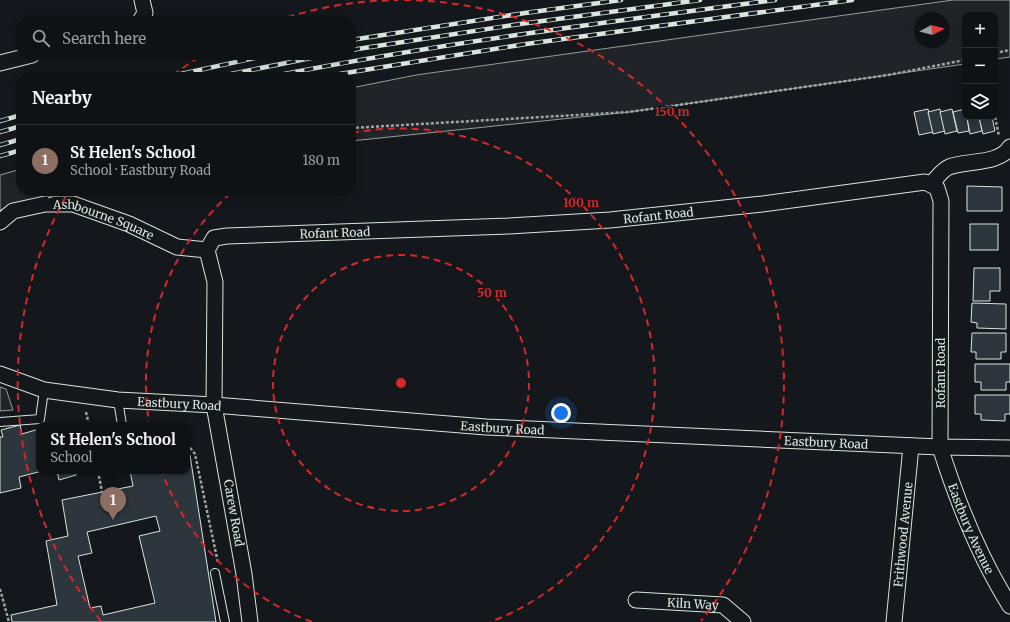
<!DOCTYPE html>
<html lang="en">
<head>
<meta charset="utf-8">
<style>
  body { margin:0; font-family:Merriweather,serif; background:#181b1e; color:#f1f3f6 }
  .controls { position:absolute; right:12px; top:12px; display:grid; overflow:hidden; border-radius:8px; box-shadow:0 2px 10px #0003 }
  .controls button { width:36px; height:36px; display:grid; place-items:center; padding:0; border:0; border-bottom:1px solid #2f3234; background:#0f1215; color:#f1f3f6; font:20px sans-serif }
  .compass { position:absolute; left:914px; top:12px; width:36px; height:36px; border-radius:50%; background:#0f1215; box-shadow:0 2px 10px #0003; rotate:83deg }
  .you { position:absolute; left:561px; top:413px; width:14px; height:14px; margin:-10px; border:3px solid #fff; border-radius:50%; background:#1a73e8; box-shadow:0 0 0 6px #1a73e833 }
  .badge { display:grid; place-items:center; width:26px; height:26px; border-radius:50%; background:#7c3aed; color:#fff; font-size:13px; font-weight:700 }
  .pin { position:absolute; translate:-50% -33px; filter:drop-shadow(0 1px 2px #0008) }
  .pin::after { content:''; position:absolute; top:21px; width:14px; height:12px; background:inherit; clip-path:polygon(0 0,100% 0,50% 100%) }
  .popup { position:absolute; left:36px; top:422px; width:154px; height:52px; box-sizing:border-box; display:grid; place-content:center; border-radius:8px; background:#0f1215; filter:drop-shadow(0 1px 3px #0005); font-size:13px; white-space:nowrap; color:#9b9ea0 }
  .popup b { font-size:15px; color:#f1f3f6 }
  .popup::after { content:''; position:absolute; left:50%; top:100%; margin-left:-8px; border:8px solid transparent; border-top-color:#0f1215 }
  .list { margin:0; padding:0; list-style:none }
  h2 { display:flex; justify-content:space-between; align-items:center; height:52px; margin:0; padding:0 16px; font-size:17px }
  h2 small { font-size:13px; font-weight:400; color:#9b9ea0 }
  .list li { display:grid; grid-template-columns:26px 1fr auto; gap:12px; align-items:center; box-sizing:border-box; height:72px; padding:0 16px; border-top:1px solid #2f3234 }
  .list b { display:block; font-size:15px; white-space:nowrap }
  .list p { margin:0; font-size:13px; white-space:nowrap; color:#9b9ea0 }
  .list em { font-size:13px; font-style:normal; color:#9b9ea0 }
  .icon { flex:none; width:22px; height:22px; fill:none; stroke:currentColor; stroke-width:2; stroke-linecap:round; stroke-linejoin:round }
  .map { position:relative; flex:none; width:1010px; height:622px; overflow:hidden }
  .search { position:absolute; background:#0f1215; box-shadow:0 2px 10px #0003; left:16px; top:16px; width:340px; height:44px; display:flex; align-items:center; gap:10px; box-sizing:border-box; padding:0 14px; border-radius:16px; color:#9b9ea0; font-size:15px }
  .panel { position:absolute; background:#0f1215; box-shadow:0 2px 10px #0003; left:16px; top:72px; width:340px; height:124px; border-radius:16px }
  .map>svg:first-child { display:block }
  .green { fill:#202428; stroke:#939e99; fill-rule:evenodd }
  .building { fill:#2c363c; stroke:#d8e6dc; fill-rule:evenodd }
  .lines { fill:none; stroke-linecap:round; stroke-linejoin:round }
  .service-casing { stroke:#d8e6dc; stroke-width:10 }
  .minor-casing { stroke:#d8e6dc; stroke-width:17 }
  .path { stroke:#9da8a2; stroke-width:2.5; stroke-dasharray:3 2; stroke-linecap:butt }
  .service { stroke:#14181c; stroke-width:8 }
  .minor { stroke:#14181c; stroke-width:15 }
  .rail-casing { stroke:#d8e6dc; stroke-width:4.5 }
  .rail { stroke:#14181c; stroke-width:3; stroke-dasharray:9; stroke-linecap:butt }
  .fence { stroke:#d8e6dc; stroke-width:1; stroke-dasharray:5 2; stroke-linecap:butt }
  .ring { fill:none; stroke:#d62828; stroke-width:2; stroke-dasharray:7 5 }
  .labels { text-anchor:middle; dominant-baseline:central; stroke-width:3; stroke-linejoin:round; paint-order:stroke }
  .street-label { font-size:12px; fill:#d8e6dc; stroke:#14181c }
  .centre { fill:#d62828; stroke:#14181c; stroke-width:2 }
  .ring-label { font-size:12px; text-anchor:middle; font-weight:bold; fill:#d62828; stroke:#14181c; stroke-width:3; stroke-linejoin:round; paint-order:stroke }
</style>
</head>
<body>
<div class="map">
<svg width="1010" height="622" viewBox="0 0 1010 622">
  <rect width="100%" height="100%" fill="#14181c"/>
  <g class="green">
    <path d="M953,0H1010V57L995,59V15H965V64L629,112L351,141V88L416,75ZM920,18H944V42H920Z"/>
    <path d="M21,169V191H74L0,210V175Z"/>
    <path d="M0,387L6,389L13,410L0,411Z"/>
  </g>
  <g class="building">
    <path d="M928,109L933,132L919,135L914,112Z"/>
    <path d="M940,109L945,131L933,134L928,112Z"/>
    <path d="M952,109L957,131L945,134L940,112Z"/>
    <path d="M965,109V117H967L969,131L958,133L953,112Z"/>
    <path d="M967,117H979L982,131L970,134Z"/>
    <path d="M979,117H992L995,131L983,134Z"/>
    <path d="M967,186L1002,187V211H967Z"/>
    <rect x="970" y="224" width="28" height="26"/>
    <path d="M974,268H1000V291H990V301H973Z"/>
    <path d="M972,303L1006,304V329L977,328V323L971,322Z"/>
    <path d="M972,333H1006V352H1001V359H976V352H971Z"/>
    <path d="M975,364H1010V382H1006V390H981V382H975Z"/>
    <path d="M975,395H1010V414H1005V421L981,420V414H975Z"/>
    <path d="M20,425L22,434L39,429V471H42L19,477L21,488L0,493V437H3L1,430Z"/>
    <path d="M190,455L216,622H12L11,615L57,605L46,541L68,536L62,500L133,486L130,471H187V456ZM156,516L160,531L139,536L155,603L103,615L101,606L90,608L78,556L92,553L87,532Z"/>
    <path d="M57,471H75L76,475L59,480Z"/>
  </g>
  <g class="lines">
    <defs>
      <g id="service">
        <path d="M118,400L122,425"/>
        <path d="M0,422L40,419L44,390"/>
        <path d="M215,573L225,622"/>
      </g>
      <g id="minor">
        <path d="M140,21L145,13L142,0"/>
        <path d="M0,63L32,55"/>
        <path d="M931,184C936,179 943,169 949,167C967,160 999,165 1010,147"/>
        <path id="s1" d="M0,222L13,211L45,204H73L129,224L177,247L207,250"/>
        <path id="s2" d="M0,374L44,390L118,400L214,405L486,427L940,447L1010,448"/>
        <path id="s3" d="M636,600L723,605L743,622"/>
        <path id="s4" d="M250,622L244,574L214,405L215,282L207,250L214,238L227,236L509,226L610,220L762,204L925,182L937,188L941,201L940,447C957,501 980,558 1010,606"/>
        <path id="s5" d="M894,622L911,446"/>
      </g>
    </defs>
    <use href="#service" class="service-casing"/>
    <use href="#minor" class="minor-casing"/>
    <g class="path">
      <path d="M995,53L1010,50"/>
      <path d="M995,117L999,136"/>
      <path d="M351,128L629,112L888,75L965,60"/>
      <path d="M86,412L89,425"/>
      <path d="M187,444L195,454L218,563"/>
      <path d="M98,471L102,492"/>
      <path d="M0,589L9,622"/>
    </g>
    <use href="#service" class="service"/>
    <use href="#minor" class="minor"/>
    <defs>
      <g id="rail">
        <path d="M351,40L525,13L621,0"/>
        <path d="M351,50L520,24L700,0"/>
        <path d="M167,77L269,55"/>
        <path d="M216,77L326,55"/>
        <path d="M269,77C436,44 606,22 775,0"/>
        <path d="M321,77L526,44L852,0"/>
        <path d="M0,121L21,115"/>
        <path d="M0,132L21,126"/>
        <path d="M0,145L21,139"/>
        <path d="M0,156L21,150"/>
      </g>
    </defs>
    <use href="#rail" class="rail-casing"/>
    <use href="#rail" class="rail"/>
    <path class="fence" d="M48,198L74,191"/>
  </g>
  <g class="ring">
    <circle cx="401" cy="383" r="128"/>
    <path d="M312 622A255 255 0 0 1 232 192M352 133A255 255 0 0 1 490 622"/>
    <path d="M101 621A383 383 0 0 1 69 191M173 75A383 383 0 0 1 201 56M276 21A383 383 0 0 1 398 0M404 0A383 383 0 0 1 701 621"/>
  </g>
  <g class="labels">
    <g class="street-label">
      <text stroke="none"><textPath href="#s4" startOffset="835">Rofant Road</textPath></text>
      <text stroke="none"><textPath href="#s1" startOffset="111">Ashbourne Square</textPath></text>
      <text stroke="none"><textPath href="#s4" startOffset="511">Rofant Road</textPath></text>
      <text transform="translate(940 373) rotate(-90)">Rofant Road</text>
      <text stroke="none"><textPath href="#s2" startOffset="183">Eastbury Road</textPath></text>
      <text stroke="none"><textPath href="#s2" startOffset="507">Eastbury Road</textPath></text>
      <text stroke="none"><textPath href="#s2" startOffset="831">Eastbury Road</textPath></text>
      <text transform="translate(234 513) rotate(80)">Carew Road</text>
      <text stroke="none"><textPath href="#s4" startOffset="1464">Eastbury Avenue</textPath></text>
      <text stroke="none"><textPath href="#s5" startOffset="88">Frithwood Avenue</textPath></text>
      <text stroke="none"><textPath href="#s3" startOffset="57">Kiln Way</textPath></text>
    </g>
  </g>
  <circle cx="401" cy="383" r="6" class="centre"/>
  <g class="ring-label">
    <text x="672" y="116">150 m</text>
    <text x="581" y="207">100 m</text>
    <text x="492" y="297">50 m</text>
  </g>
</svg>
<div class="controls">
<button>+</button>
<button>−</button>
<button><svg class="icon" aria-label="layers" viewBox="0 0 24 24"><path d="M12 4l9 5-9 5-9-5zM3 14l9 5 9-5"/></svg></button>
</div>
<svg class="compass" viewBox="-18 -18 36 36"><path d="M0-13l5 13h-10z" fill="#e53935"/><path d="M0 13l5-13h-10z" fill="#9b9ea0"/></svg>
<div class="you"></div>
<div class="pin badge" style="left:113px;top:520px;background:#8d6e63">1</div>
<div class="popup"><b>St Helen's School</b>School</div>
<div class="search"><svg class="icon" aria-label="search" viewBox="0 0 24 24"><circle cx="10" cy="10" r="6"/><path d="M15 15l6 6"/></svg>Search here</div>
<section class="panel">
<h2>Nearby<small></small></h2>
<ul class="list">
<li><span class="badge" style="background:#8d6e63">1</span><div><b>St Helen's School</b><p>School · Eastbury Road</p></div><em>180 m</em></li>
</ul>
</section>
</div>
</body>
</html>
